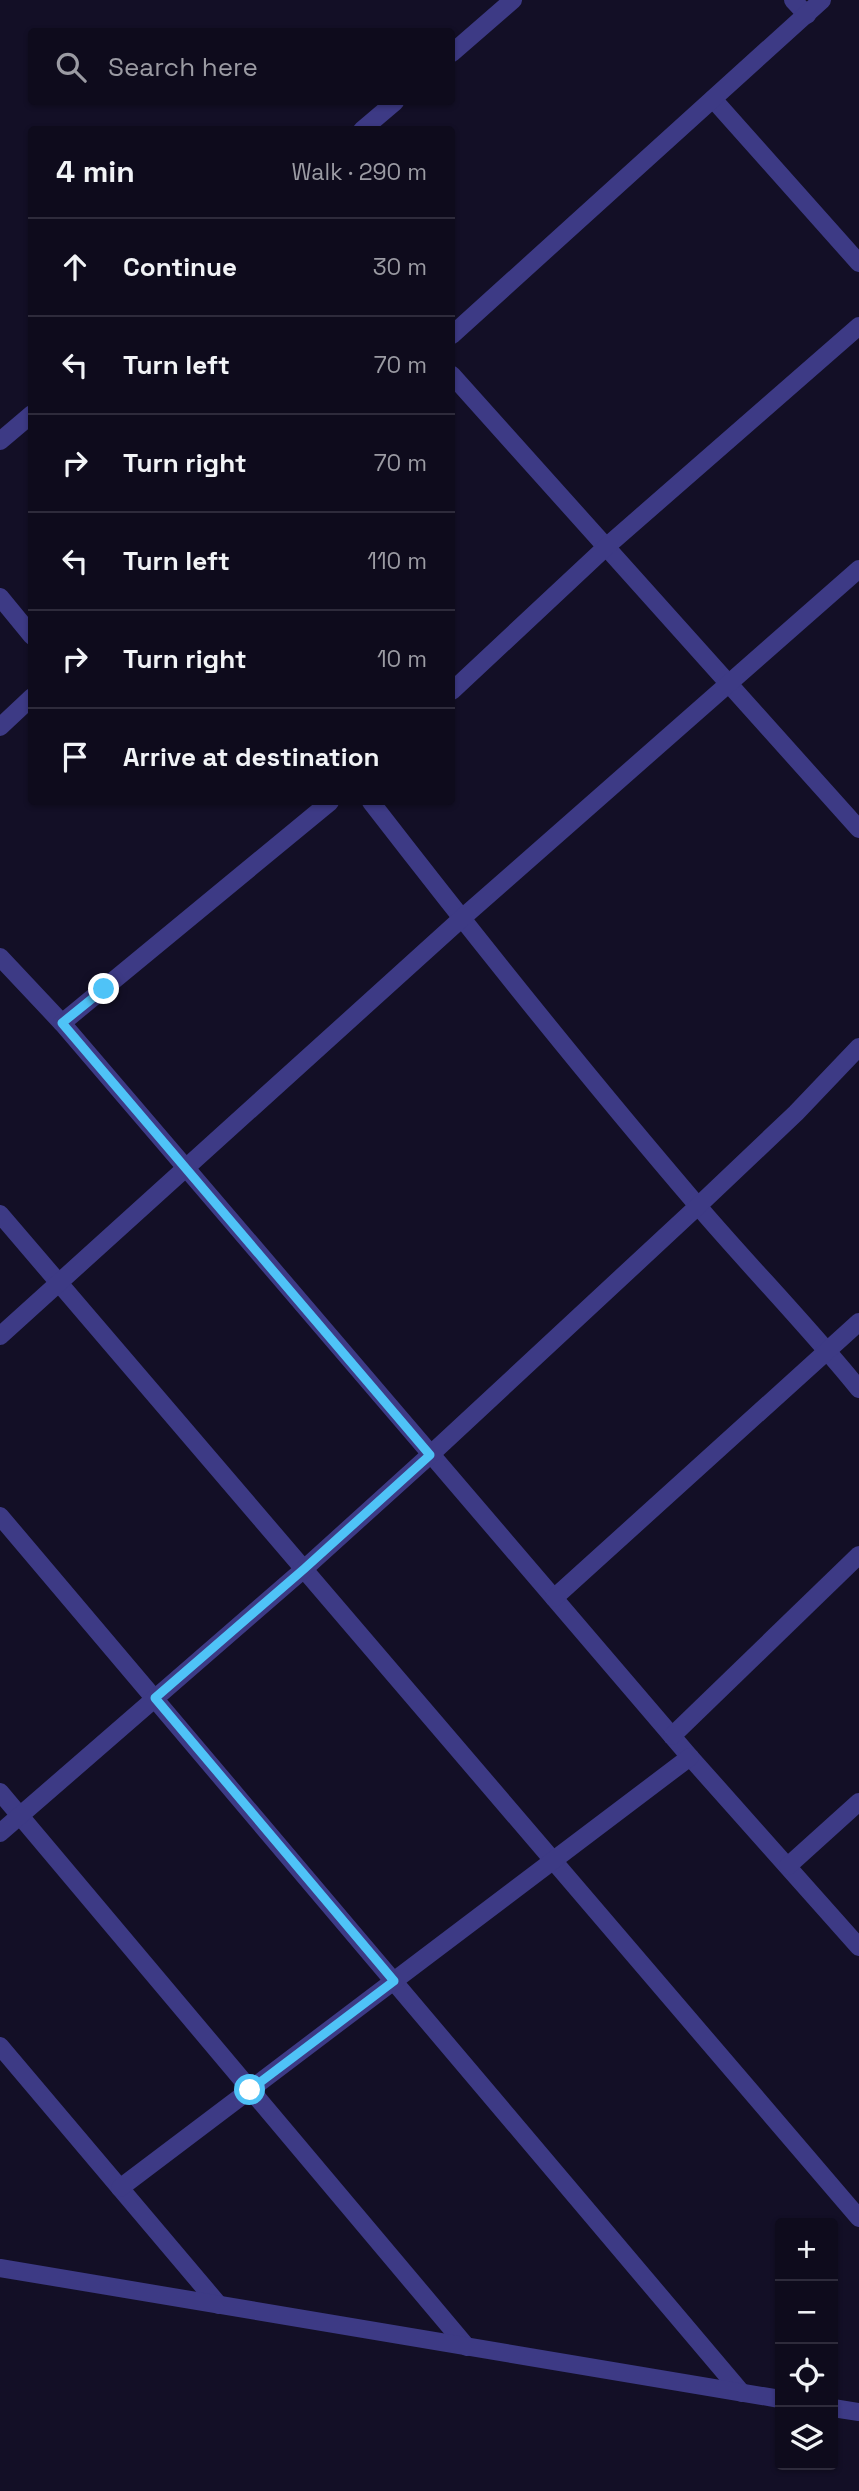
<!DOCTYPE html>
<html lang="en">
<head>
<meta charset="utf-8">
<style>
  body { margin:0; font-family:"Space Grotesk",sans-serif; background:#171425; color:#f1f3f6 }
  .controls { position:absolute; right:21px; bottom:21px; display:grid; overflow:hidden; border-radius:7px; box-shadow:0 2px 5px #0004 }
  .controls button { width:63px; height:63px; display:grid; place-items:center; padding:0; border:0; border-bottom:2px solid #2e2b3b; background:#0e0b1c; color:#f1f3f6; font:35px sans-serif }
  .stop { position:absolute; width:21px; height:21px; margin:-16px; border:5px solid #4fc3f7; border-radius:50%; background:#fff }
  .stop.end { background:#4fc3f7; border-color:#fff; box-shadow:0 2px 7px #0008 }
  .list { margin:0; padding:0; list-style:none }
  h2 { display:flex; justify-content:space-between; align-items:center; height:91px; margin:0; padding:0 28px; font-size:30px }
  h2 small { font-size:23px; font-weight:400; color:#9b9ba3 }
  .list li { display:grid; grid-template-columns:46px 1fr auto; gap:21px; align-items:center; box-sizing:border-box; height:98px; padding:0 28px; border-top:2px solid #2e2b3b }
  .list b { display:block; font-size:26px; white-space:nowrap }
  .list em { font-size:23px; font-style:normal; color:#9b9ba3 }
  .icon { flex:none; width:38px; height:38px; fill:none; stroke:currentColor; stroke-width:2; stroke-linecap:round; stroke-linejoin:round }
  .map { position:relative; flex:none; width:859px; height:2491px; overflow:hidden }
  .search { position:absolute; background:#0e0b1c; box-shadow:0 2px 5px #0004; left:28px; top:28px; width:427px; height:77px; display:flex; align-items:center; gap:18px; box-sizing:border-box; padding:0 24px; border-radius:7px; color:#9b9ba3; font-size:26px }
  .panel { position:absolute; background:#0e0b1c; box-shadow:0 2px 5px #0004; left:28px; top:126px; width:427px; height:679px; border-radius:7px }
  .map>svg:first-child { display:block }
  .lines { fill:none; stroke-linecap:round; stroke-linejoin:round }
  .minor { stroke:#3d3a85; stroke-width:18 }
  .tertiary { stroke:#3d3a85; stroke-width:18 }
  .route { stroke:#4fc3f7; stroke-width:9 }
</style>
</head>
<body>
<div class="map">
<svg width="859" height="2491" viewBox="0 0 859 2491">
  <rect width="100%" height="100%" fill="#130f26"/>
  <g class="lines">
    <g class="minor">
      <path d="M793,0L807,15"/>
      <path d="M452,53L513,0"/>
      <path d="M713,99L859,263"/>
      <path d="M362,130L395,102"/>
      <path d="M452,335L822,0"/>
      <path d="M452,375L859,829"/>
      <path d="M0,441L32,414"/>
      <path d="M0,597L32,636"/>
      <path d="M452,691L606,547L859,326"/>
      <path d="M0,727L32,697"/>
      <path d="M371,802C477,939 585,1074 698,1206C751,1268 808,1326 859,1389"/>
      <path d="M0,957L62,1023L690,1757L859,1947"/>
      <path d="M62,1023L330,802"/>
      <path d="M0,1214L859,2218"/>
      <path d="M0,1336L461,919L859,569"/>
      <path d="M0,1516L742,2393"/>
      <path d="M554,1598L859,1322"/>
      <path d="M672,1736L859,1555"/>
      <path d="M0,1792L467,2347"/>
      <path d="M0,1833L304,1569L430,1455L698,1206L796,1113L859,1047"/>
      <path d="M788,1866L859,1802"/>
      <path d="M0,2046L219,2305"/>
      <path d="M120,2188L690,1757"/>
    </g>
    <g class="tertiary">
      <path d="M0,2268L780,2399"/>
      <path d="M833,2408L859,2412"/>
    </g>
  </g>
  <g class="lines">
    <path class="route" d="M104,989L62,1023L430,1455L304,1569L155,1698L394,1981L250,2090"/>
  </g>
</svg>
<div class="controls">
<button>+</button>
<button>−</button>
<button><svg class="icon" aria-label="locate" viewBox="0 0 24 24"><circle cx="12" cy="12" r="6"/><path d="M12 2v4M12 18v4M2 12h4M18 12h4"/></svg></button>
<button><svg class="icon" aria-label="layers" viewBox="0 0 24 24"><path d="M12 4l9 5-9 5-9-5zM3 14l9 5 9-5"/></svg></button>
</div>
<div class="stop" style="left:250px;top:2090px"></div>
<div class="stop end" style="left:104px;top:989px"></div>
<div class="search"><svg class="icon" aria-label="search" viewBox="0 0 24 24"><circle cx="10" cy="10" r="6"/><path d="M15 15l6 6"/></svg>Search here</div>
<section class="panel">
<h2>4 min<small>Walk · 290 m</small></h2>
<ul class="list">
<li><svg class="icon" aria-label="ahead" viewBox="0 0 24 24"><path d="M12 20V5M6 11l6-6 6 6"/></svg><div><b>Continue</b></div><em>30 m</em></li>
<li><svg class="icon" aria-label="left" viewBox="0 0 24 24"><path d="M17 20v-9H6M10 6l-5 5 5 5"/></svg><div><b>Turn left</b></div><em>70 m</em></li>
<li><svg class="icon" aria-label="right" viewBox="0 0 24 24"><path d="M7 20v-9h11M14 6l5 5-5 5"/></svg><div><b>Turn right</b></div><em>70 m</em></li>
<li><svg class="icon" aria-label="left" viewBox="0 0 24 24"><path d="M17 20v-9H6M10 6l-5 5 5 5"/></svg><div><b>Turn left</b></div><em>110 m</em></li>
<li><svg class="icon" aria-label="right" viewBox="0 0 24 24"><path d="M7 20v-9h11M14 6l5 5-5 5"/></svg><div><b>Turn right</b></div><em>10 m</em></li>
<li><svg class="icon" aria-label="arrive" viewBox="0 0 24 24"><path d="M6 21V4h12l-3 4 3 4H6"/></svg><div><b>Arrive at destination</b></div></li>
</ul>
</section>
</div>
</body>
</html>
